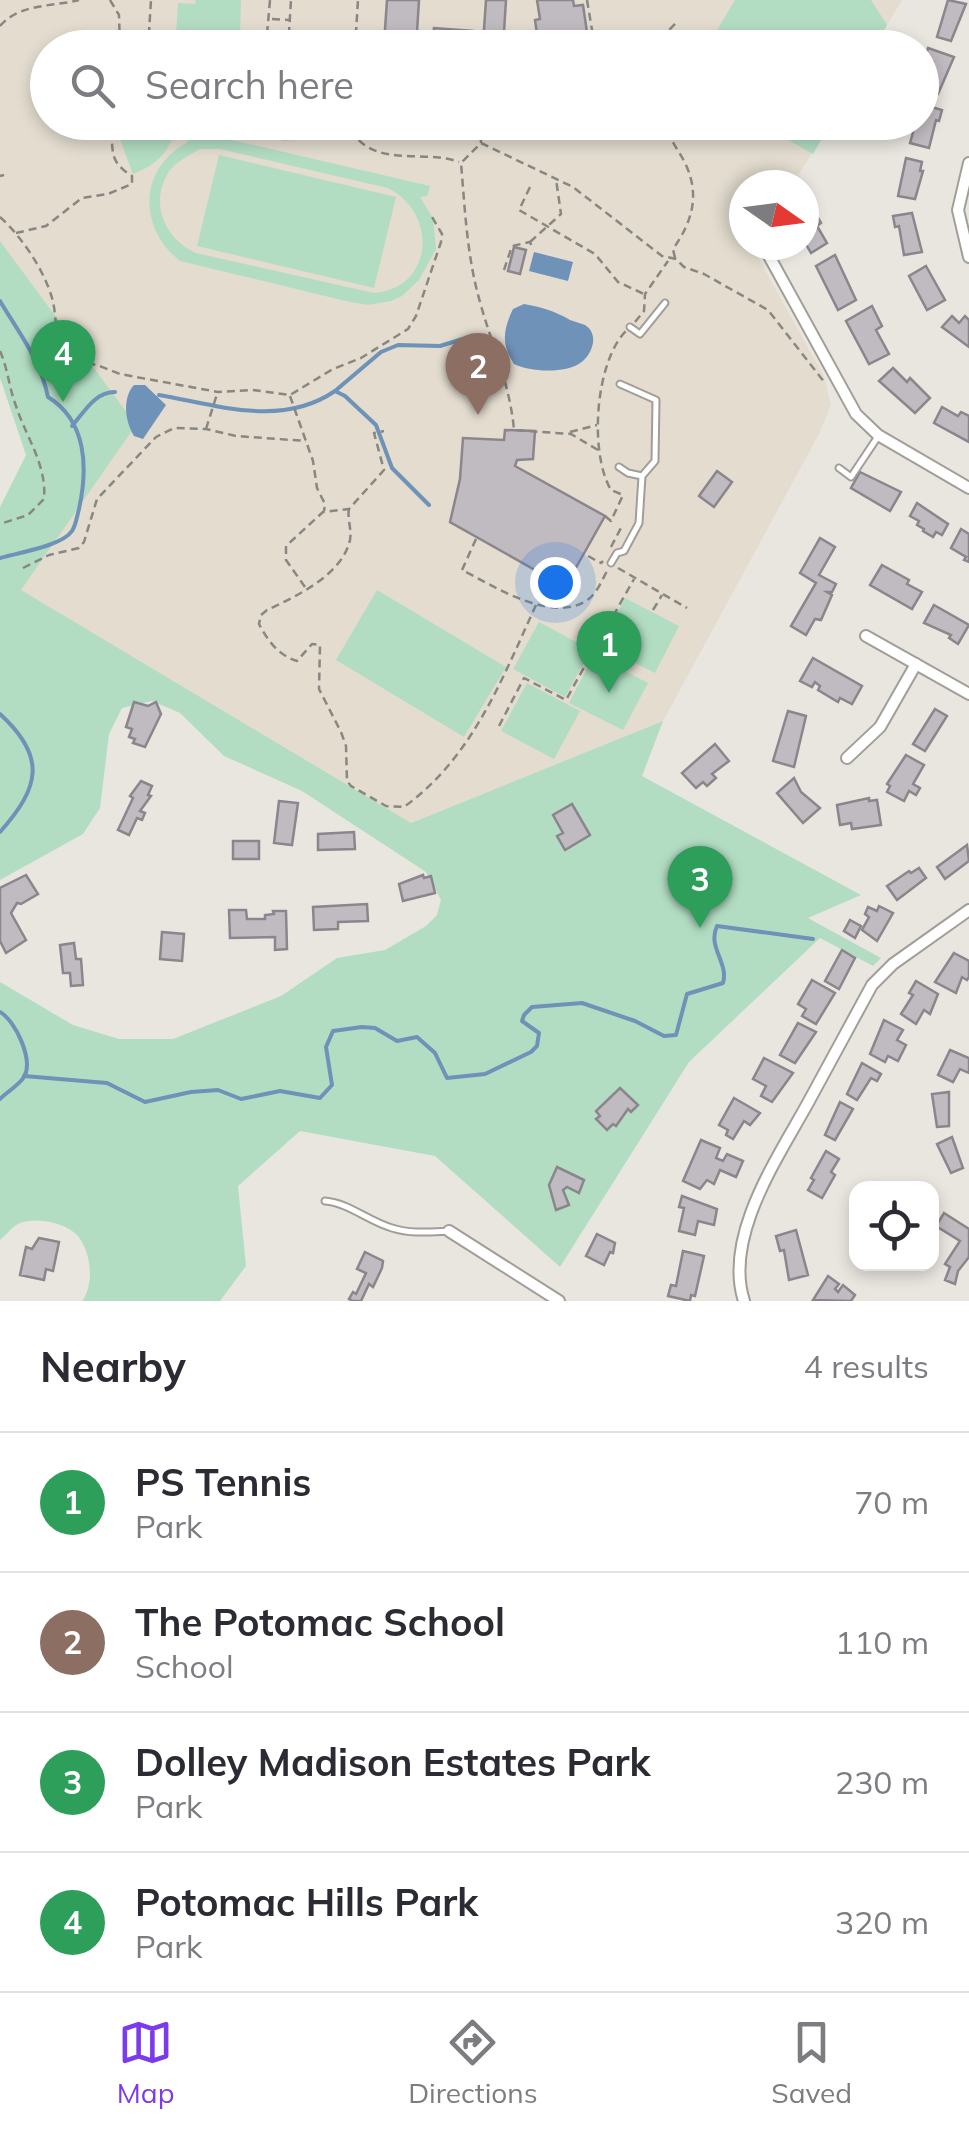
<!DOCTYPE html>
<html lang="en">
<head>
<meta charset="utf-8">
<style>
  body { margin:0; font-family:Mulish,sans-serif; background:#f7f7f7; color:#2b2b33 }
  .controls { position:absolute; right:30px; bottom:30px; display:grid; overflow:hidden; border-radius:20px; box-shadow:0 5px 15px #0003 }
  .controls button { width:90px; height:90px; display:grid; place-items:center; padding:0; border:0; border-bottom:2px solid #e1e1e2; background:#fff; color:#2b2b33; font:50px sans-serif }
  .compass { position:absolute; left:729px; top:170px; width:90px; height:90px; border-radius:50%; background:#fff; box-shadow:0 5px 15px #0003; rotate:104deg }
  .you { position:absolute; left:555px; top:582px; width:35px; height:35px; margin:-25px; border:8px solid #fff; border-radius:50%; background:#1a73e8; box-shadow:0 0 0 15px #1a73e833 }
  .badge { display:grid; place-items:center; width:65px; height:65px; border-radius:50%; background:#7c3aed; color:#fff; font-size:32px; font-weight:700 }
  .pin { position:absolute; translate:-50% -82px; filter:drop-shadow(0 2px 5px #0008) }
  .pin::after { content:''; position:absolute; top:52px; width:35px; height:30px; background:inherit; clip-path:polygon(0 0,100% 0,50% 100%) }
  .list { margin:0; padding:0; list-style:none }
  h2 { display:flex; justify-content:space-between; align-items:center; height:130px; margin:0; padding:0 40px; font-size:42px }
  h2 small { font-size:32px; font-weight:400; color:#7c7c81 }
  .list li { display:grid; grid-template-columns:65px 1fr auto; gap:30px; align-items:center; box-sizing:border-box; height:140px; padding:0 40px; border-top:2px solid #e1e1e2 }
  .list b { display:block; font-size:38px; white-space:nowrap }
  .list p { margin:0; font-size:32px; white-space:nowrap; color:#7c7c81 }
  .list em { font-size:32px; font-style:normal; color:#7c7c81 }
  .icon { flex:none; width:55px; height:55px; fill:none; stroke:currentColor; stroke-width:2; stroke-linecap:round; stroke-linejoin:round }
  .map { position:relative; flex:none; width:969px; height:1301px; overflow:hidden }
  .search { position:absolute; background:#fff; box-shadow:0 5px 15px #0003; left:30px; right:30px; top:30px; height:110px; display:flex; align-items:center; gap:25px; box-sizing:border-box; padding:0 35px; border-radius:55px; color:#7c7c81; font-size:38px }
  .sheet { height:690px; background:#fff }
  nav { display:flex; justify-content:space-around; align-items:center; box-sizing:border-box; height:140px; border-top:2px solid #e1e1e2; background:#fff; font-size:28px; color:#7c7c81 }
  nav a { display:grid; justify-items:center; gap:5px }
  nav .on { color:#7c3aed }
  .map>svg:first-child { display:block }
  .built { fill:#e3dccf }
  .green { fill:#b3ddc3; fill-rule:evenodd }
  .water { fill:#6e92b8 }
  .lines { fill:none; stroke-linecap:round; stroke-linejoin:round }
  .stream { stroke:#6e92b8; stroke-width:4 }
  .building { fill:#c0bbc0; stroke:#8a868b; stroke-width:2.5 }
  .lane-casing { stroke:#a19e98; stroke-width:9 }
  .street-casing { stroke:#a19e98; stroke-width:14 }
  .path { stroke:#898782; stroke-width:2.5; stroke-dasharray:8 5; stroke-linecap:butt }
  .lane { stroke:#fff; stroke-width:5 }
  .street { stroke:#fff; stroke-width:10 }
</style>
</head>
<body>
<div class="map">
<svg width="969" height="1301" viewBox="0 0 969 1301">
  <rect width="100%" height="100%" fill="#e9e6e0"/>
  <path class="built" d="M0,0H902L874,47L48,48V122L831,123L792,185H744V245H751L824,376L831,405L819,434L663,721L411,823L306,768L20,590L135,425L0,241Z"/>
  <g class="green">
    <path d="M196,0H241L240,37L176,35L178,3L195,4Z"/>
    <path d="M735,0H871L887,25L874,47H707Z"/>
    <path d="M166,123L176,125C171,151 158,164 133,174L114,123Z"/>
    <path d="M758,123H831L813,154Z"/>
    <path d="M189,130L430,186L427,196L420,197L433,218L436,249L419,280L402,296L391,301L368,305L350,302L180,261C137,227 139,168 188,142ZM200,149H220L388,188C438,213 434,288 374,293L196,253C166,240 149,205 168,173C175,162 189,155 200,149Z"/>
    <path d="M219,155L396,197L374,288L197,246Z"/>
    <path d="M0,241L136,425L21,590L411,823L663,721L642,776L861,895L808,918L881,958L873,966L820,938L689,1062L560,1267L435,1156L300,1131L238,1186L246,1266L220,1301H82C95,1284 91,1251 77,1235C65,1222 33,1216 18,1224C12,1227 5,1236 0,1240V982L73,1025L119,1039H173L281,996L337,958L385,950L426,926L437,915L441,900L426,872L302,791L224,756L180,713L152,701L122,708L109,734L100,808L83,834L0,880V507L26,455L0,378Z"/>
    <path d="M377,590L506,667L464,737L336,660Z"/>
    <path d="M625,598L679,626L655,673L601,646Z"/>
    <path d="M539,622L591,650L565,697L513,669Z"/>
    <path d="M594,655L648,683L623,730L569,703Z"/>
    <path d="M527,683L580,711L554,759L501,731Z"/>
  </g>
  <g class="water">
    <path d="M534,252L573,262L568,281L529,271Z"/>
    <path d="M524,304C541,307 555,311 570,320C575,322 580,323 585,325C601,335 591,358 577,365C561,373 530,372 514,364C501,344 503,330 513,309Z"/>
    <path d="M134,385H145L166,405L143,439L134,436C125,422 122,398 134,385Z"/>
  </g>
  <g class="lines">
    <g class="stream">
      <path d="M0,301C19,333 40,359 48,397C87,421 88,468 79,509C77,516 76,525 72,531C62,546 17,553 0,558"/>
      <path d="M335,391L381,352L398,345L440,346L466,338"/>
      <path d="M159,395C217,405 281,428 335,391L345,396L376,425L392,468L429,505"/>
      <path d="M72,426C85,411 95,392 115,392"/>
      <path d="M0,714C47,757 40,787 0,832"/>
      <path d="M0,1012C15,1020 34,1060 24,1077C19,1085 7,1092 0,1099"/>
      <path d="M24,1076L107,1083L145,1102L191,1092L218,1090L241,1099L280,1091L320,1098L332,1085L326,1047L333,1031L362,1027L375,1028L397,1041L417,1037L435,1053L447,1078L485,1074L531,1052L537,1046L539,1033L522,1021L524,1015L532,1007L582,1003L635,1021L664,1036L676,1035L687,994L723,983C729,963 707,947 717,926L813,939"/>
    </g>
  </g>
  <g class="building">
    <path d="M387,0H419L416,48H369V43L384,44Z"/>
    <path d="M486,0H506L503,48H432L434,28L473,31L472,44H483Z"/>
    <path d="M537,0H573L574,6L583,5L588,39H593L594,48H539L535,20L540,19Z"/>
    <path d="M948,0L966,4L951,41L937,37Z"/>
    <path d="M266,36H280V48H161L162,41L265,47Z"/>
    <path d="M928,48L954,57L938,94L922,89L933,62L925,59Z"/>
    <path d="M922,104L942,110L939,121L936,120L929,148L910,143L916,122H922Z"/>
    <path d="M220,122H313L312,134L286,133V139L238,137L239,124Z"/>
    <path d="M906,158L922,162L920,171H923L915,199L898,196Z"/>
    <path d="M806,197L821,223L817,226L827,243L811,253L804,241Z"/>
    <path d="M912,213L922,252L904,255L899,226L895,227L893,216Z"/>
    <path d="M514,247L526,250L520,274L508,271Z"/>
    <path d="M835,255L856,300L838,310L816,266Z"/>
    <path d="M926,266L945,300L927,310L909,276Z"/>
    <path d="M872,306L882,326L876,330L889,354L869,364L846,321Z"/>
    <path d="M952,316L959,323L965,316L969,320V347L942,327Z"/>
    <path d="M893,368L907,382L910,378L930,398L915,413L879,381Z"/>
    <path d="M942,407L958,416L961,412L969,416V442L934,423Z"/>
    <path d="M505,430L535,431L533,459L517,460L515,466L605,516L565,587L450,522L460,479L463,438L504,440Z"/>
    <path d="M717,471L732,482L714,507L699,496Z"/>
    <path d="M860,472L901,492L890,511L851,488Z"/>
    <path d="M917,503L948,524L942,535L936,532L933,537L923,531L924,529L917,525L919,521L910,516Z"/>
    <path d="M961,529L969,534V562L964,560L966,557L951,548Z"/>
    <path d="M820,538L835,547L819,575L836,584L832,592H827L832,595L821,620L815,619L806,635L791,626L816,583L800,573Z"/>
    <path d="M882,565L909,580L907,584L922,592L912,609L870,585Z"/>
    <path d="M934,605L969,625L958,644L949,638L951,635L924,623Z"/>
    <path d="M813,658L862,686L852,704L840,698L838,702L818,690L820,686L815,682L812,687L800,681Z"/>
    <path d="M134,702L148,706L156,702L161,714L145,747L133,743L135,739L129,737L132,729L126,727Z"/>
    <path d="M935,709L947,716L925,751L913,744Z"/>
    <path d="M788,711L806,716L794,767L773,761Z"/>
    <path d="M715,744L729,761L712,774L716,778L707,786L703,782L696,788L682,773Z"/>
    <path d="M906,755L924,765L913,784L920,788L916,795L909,791L904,801L887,792L890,786L887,784Z"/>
    <path d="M794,778L801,792L820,808L803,823L777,793Z"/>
    <path d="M141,781L152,786L148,795L151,796L140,811L145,813L142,820L137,818L129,835L118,830L133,798L130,796Z"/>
    <path d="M869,798V801L877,800L881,825L852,829L851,823L840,825L837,805Z"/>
    <path d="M279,801L298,803L292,845L274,843Z"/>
    <path d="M572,804L590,835L565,850L557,836L563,833L553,815Z"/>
    <path d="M354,832L355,849L318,850V834Z"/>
    <rect x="233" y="841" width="26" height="18"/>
    <path d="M967,845L969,861L945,879L937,867Z"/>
    <path d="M919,868L926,878L897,900L887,886L909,871L911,873Z"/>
    <path d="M26,875L38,894L21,904L17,903L11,913L26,940L6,953L0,941V888Z"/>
    <path d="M423,875L424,878L431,876L435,893L403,901L399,884Z"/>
    <path d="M367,904L368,921L338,922V929L314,930L313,907Z"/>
    <path d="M879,906L893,913L877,941L862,930L869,917L865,914L868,907L877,911Z"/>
    <path d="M229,910H246L247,919H265V915L274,914L273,911H286L287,949L275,950V937L230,938Z"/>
    <path d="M850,920L861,926L855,938L844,931Z"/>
    <path d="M162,932L184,934L182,961L160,959Z"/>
    <path d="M74,943L76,959H81L83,985L71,986L70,973H63L60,945Z"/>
    <path d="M842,950L855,958L839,989L825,981Z"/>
    <path d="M954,953L969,961V977L967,980L962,977L956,993L935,982Z"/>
    <path d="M812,980L835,993L816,1024L802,1016L806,1009L798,1004Z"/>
    <path d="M916,981L938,994L930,1014L924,1010L916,1024L901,1014L913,995L909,993Z"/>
    <path d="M884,1020L903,1030L897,1040L906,1045L898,1061L888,1056L885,1062L870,1054Z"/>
    <path d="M798,1023L816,1032L795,1063L780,1055Z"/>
    <path d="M950,1050L969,1058V1073L960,1069L953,1082L938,1075Z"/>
    <path d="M764,1058L793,1073L772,1102L761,1096L766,1086L753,1079Z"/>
    <path d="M862,1063L881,1074L877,1081L871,1078L857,1100L847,1094Z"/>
    <path d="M620,1088L638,1105L631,1112L628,1109L616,1126L613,1124L607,1130L596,1119L600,1116L596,1111Z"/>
    <path d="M949,1092V1126L937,1127L932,1094Z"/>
    <path d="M734,1098L760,1113L750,1125L744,1121L733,1139L726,1135L728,1130L719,1125Z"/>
    <path d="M840,1102L853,1109L835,1140L825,1135Z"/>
    <path d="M952,1137L963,1168L951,1173L937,1144Z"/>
    <path d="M701,1140L720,1148L716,1158L723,1161L727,1154L743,1161L736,1177L720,1170L714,1184L707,1180L700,1189L683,1181Z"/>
    <path d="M826,1151L839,1159L831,1172L835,1175L822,1198L808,1190L814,1180L811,1178Z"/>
    <path d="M557,1167L584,1180L579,1193L567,1187L563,1190L569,1205L556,1210L549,1185Z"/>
    <path d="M682,1196L717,1209L714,1225L698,1221L695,1235L679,1231L684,1208L679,1207Z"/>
    <path d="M944,1213L969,1229V1257L958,1271L955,1284L945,1280L950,1267L945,1264L960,1241L936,1226Z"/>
    <path d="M796,1230L808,1275L789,1280L784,1250L780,1251L776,1236Z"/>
    <path d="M597,1234L615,1243L613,1253L610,1252L604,1265L586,1256Z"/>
    <path d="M39,1238L59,1242L53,1271L46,1269L44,1280L20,1275L26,1247L32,1249Z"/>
    <path d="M683,1251L704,1256L695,1296L691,1295L690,1301L668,1296L671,1285L676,1286Z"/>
    <path d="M365,1252L383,1261L382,1268L373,1287L369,1284L361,1301H353L349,1299L353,1292L356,1294L366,1273L357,1269Z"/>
    <path d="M828,1276L839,1284L835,1289L838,1292L843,1285L855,1295L851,1301L813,1300Z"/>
  </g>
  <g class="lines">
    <defs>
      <g id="lane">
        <path d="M630,327L640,334L665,303"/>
        <path d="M619,467L628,473L642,476"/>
        <path d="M839,468L851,477L877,438"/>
        <path d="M611,563L617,553L624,551L639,523L642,476L655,461L656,400L620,384"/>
        <path d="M325,1201C349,1203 368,1221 392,1228C411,1234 429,1232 449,1231"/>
      </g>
      <g id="street">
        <path d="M969,163L958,210L969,257"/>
        <path d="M763,245L856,414L878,435L969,488"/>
        <path d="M866,636L969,694"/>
        <path d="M847,758L880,727L916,664"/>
        <path d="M449,1231L559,1301"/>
        <path d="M744,1301C723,1236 779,1156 809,1101C830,1062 851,1024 872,985L893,964L969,910"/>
      </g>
    </defs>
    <use href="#lane" class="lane-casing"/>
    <use href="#street" class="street-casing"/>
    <g class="path">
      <path d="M110,0L119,15L120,48"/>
      <path d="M587,0L595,48"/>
      <path d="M272,19L289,20"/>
      <path d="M0,26C20,3 52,7 79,0"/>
      <path d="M267,34L270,0"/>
      <path d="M150,37H169"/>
      <path d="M148,48L151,0"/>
      <path d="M288,48L291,0"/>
      <path d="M355,48L358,0"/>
      <path d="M651,48L676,23"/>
      <path d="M480,122L481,143L461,163C465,210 467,257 480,302C492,346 510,384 514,430L571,434L598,450"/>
      <path d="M353,132L358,122"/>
      <path d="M290,139L313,136L343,124C351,131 357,140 366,146C393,163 430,151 459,162"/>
      <path d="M481,143L573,187L662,256L676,259L684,267L704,274L768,310L825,383"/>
      <path d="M0,176L4,175"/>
      <path d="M530,187L519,210L595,254L618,282L644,294"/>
      <path d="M0,217C22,237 44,270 52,298C58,318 53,345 68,360L97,365L120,374L218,392L253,390L290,395L333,369L361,358L408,329L416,316L441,242L442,234L432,217"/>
      <path d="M16,233L46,226L82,198L108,194L132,184V176C105,159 116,149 109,122"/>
      <path d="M530,242L561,214L556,179"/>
      <path d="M675,258L673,249C692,222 700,196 686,165C681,154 674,146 670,136L680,122"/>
      <path d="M504,270L512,246L530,242L532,247"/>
      <path d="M635,322L644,311L645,294L668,261"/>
      <path d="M0,351C8,369 9,388 16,406C26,437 47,465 44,499L28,515L0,524"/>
      <path d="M290,396L313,461L317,488L325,504L324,511"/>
      <path d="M206,429L217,394"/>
      <path d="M570,432L597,425"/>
      <path d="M349,509C347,519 352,529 350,540C342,575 297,596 267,610L261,615L259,624C268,641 278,655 297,661L312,644L320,645L319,689L341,732L346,746L347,781L351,786L386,806L404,807C473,757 502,679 536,605"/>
      <path d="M605,516L611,521L623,495L611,490C589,453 595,362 626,331"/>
      <path d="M476,539L462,570C494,586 550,623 586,601C597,594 602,580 608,569"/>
      <path d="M611,547L622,526"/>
      <path d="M588,556L601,563L603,561"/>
      <path d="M23,568L49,555L79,548L84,542L97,499L156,437L174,428L206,429L236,436L306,441"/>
      <path d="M618,568L687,608"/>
      <path d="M305,587L286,560V546L323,512L349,509L384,470L374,433L384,431"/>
      <path d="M557,604L565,587"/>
      <path d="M653,610L662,595"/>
      <path d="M594,650L634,579"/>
      <path d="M499,726L524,678L566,700L593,651L621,666"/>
    </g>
    <use href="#lane" class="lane"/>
    <use href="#street" class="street"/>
  </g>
</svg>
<div class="controls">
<button><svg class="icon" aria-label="locate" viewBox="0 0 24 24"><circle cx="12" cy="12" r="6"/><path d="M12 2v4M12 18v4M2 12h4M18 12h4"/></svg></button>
</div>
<svg class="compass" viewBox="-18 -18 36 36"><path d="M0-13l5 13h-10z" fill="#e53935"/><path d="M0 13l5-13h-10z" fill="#7c7c81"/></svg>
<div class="you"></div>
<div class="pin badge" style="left:609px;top:693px;background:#2e9e5b">1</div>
<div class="pin badge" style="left:478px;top:415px;background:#8d6e63">2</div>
<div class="pin badge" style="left:700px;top:928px;background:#2e9e5b">3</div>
<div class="pin badge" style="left:63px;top:402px;background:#2e9e5b">4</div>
<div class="search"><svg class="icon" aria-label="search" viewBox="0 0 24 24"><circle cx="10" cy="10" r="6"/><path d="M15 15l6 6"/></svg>Search here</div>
</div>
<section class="sheet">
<h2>Nearby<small>4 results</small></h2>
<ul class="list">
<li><span class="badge" style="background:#2e9e5b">1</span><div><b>PS Tennis</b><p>Park</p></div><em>70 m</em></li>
<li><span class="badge" style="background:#8d6e63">2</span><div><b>The Potomac School</b><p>School</p></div><em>110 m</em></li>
<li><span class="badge" style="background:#2e9e5b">3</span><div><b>Dolley Madison Estates Park</b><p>Park</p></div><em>230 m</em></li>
<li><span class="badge" style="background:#2e9e5b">4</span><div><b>Potomac Hills Park</b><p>Park</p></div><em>320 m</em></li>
</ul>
</section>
<nav>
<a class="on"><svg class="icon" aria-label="map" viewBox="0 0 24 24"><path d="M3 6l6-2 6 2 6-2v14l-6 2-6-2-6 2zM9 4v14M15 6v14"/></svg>Map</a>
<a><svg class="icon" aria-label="directions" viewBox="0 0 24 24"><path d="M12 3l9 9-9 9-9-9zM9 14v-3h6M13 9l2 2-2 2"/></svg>Directions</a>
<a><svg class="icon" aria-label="saved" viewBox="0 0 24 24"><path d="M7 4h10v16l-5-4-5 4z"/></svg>Saved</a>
</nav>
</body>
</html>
